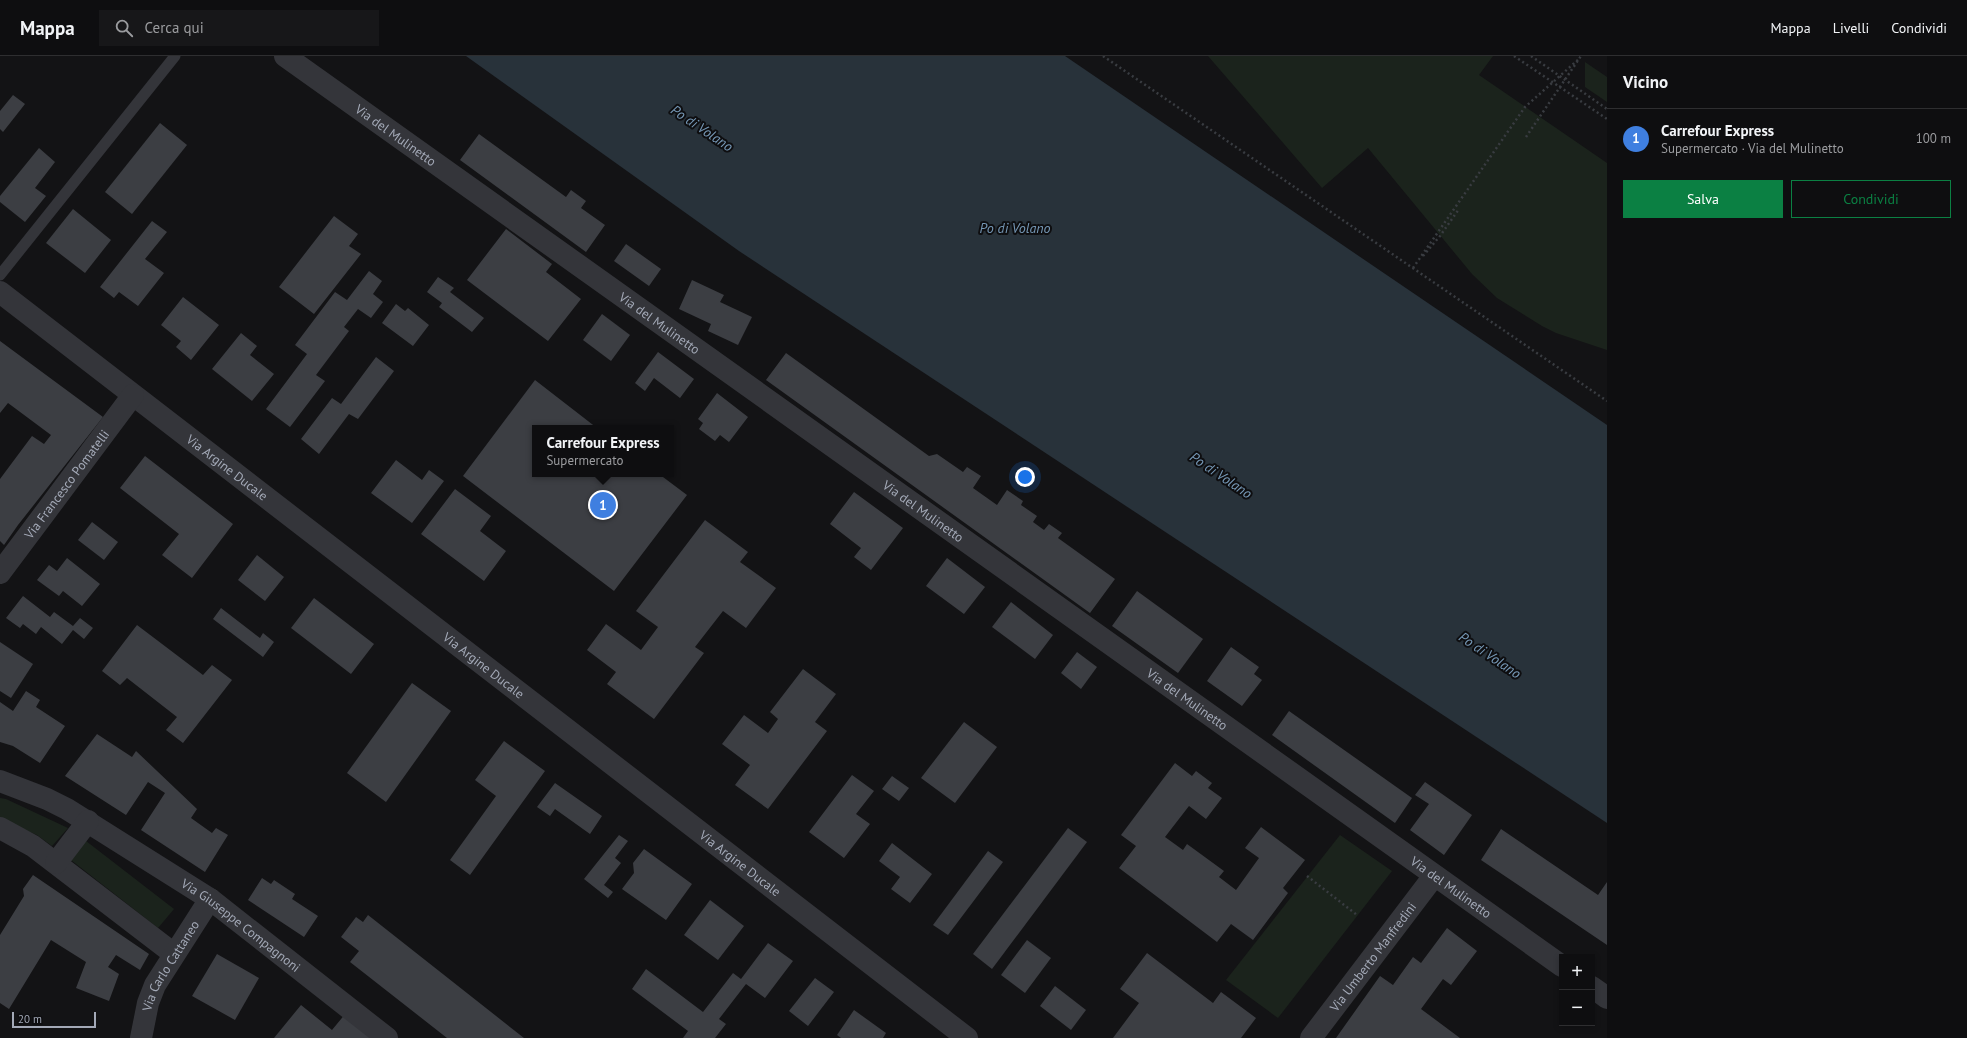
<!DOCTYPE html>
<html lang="it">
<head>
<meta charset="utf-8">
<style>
  body { margin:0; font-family:"PT Sans",sans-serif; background:#171719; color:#f1f3f6 }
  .controls { position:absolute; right:12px; bottom:12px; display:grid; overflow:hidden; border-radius:0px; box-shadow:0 2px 6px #0003 }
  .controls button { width:36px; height:36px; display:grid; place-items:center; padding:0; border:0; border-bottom:1px solid #2e2e30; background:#0e0e10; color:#f1f3f6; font:20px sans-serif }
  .scale { position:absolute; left:12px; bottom:10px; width:84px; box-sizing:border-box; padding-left:4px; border:2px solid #a3a9b7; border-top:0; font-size:11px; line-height:14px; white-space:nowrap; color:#a3a9b7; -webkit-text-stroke:3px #0e0e10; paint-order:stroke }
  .you { position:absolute; left:1025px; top:421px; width:14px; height:14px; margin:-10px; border:3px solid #fff; border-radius:50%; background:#1a73e8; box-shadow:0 0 0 6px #1a73e833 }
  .badge { display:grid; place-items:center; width:26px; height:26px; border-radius:50%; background:#0b8043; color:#fff; font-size:13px; font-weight:700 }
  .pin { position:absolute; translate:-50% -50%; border:2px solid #fff; box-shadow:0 1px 4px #0006 }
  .popup { position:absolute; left:532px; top:369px; width:142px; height:52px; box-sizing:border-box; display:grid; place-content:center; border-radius:0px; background:#0e0e10; filter:drop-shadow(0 1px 3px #0005); font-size:13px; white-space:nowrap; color:#9b9c9f }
  .popup b { font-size:15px; color:#f1f3f6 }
  .popup::after { content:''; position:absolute; left:50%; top:100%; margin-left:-8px; border:8px solid transparent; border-top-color:#0e0e10 }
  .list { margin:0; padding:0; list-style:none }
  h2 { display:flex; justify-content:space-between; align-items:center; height:52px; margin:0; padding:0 16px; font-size:17px }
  h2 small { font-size:13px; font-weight:400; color:#9b9c9f }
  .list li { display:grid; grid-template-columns:26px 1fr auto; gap:12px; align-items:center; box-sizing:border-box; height:60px; padding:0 16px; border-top:1px solid #2e2e30 }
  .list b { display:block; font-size:15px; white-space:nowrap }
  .list p { margin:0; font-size:13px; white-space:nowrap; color:#9b9c9f }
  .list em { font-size:13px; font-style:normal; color:#9b9c9f }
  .actions { display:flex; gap:8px; padding:12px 16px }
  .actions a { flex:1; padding:9px 0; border:1px solid #0b8043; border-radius:0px; text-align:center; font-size:14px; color:#0b8043 }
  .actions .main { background:#0b8043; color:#fff }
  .icon { flex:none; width:22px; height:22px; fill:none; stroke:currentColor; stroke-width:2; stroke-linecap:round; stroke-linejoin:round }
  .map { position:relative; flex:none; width:1607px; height:982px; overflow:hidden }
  header { display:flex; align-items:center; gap:24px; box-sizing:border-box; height:56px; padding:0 20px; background:#0e0e10; border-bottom:1px solid #2e2e30 }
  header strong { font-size:19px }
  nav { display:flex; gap:22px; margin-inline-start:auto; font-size:14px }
  .search { width:280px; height:36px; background:#171719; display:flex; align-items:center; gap:10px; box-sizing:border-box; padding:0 14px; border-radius:0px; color:#9b9c9f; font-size:15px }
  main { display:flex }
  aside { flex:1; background:#0e0e10 }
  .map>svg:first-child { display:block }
  .green { fill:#1b231c }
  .water { fill:#28323a }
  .building { fill:#3c3e43 }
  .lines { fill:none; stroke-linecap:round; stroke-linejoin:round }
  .path { stroke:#393c41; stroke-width:2.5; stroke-dasharray:2 3; stroke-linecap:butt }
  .service { stroke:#34353a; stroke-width:11 }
  .minor { stroke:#34353a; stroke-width:22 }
  .labels { text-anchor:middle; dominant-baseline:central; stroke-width:4; stroke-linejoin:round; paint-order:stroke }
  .street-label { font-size:13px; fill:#a3a9b7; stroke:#0e0e10 }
  .water-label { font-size:14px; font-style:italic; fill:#7698b6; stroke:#0e0e10 }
</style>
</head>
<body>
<header>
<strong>Mappa</strong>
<div class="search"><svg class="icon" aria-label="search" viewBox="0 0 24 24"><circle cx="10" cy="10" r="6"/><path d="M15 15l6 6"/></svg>Cerca qui</div>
<nav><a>Mappa</a><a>Livelli</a><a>Condividi</a></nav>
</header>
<main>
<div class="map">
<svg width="1607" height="982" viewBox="0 0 1607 982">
  <rect width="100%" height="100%" fill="#131315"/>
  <g class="green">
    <path d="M1208,0H1493L1479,19L1607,107V294L1556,277L1542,270L1497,242L1472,218L1368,92L1322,132Z"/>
    <path d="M1585,6L1607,21V46L1585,31Z"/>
    <path d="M0,742L6,743L68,772L52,790L37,779L0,763Z"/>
    <path d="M1340,779L1392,815L1278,962L1226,924Z"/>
    <path d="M86,785L174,853L158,872L71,804Z"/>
  </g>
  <path class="water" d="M466,0H1065L1607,369V767L739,195Z"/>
  <g class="building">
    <path d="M13,39L25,48L3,76L0,73V55Z"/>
    <path d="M160,67L187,89L132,158L105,136Z"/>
    <path d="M479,78L566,141L571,134L586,145L581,152L605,169L586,196L460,104Z"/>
    <path d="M39,92L55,106L35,132L46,140L25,166L0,146V140Z"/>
    <path d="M73,153L111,184L85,217L46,187Z"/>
    <path d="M334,160L358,178L349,190L361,198L314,258L279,231Z"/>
    <path d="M152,165L167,176L145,203L164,217L138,250L119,236L114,242L100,231Z"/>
    <path d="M506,173L552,208L546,216L581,243L548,285L467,224Z"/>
    <path d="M626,188L661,213L649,230L614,205Z"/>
    <path d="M369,215L382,225L373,238L383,246L371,262L358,253L344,271L349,275L316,319L325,325L290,371L266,353L307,298L295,289L335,236L347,244Z"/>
    <path d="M438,221L454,232L450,236L484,262L472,276L439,251L442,247L427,236Z"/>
    <path d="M692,224L724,239L720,246L752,261L738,289L708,275L711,268L679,253Z"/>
    <path d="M183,241L219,269L191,304L176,291L181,285L161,269Z"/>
    <path d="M396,248L405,255L408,252L429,269L413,290L382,267Z"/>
    <path d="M602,258L630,279L611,305L583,284Z"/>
    <path d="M241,277L257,290L250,299L274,318L252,345L212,313Z"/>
    <path d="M0,285L103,361L18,469L4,489L0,485V423L32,380L44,388L51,379L8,347L0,357Z"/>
    <path d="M658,296L694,323L680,342L654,322L645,335L635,327Z"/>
    <path d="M786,297L929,400L937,398L963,416L967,411L981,420L973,432L997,449L1007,434L1023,445L1021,449L1037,460L1033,466L1044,474L1049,468L1062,477L1058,482L1115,523L1090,557L766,324Z"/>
    <path d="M376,301L394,315L358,363L349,358L319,398L301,383L332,342L341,348Z"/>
    <path d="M535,324L597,372H535V418H659L687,439L614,535L463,420Z"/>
    <path d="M717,337L748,361L729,386L720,379L715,385L699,373L703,367L698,363Z"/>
    <path d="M145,400L233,468L192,522L162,499L179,478L120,432Z"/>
    <path d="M396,404L422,424L429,414L444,425L412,467L371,437Z"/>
    <path d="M455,433L491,460L480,475L506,495L484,525L421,478Z"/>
    <path d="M854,436L903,472L871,514L854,501L861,492L830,468Z"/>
    <path d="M705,464L748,496L740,506L776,532L746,572L723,555L695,591L704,597L654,663L607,628L616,616L587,594L606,568L641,594L658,571L636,555Z"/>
    <path d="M92,466L118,486L104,504L78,484Z"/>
    <path d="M257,499L284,521L265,545L238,524Z"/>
    <path d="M67,502L100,528L82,550L63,535L59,540L37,524L49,509L57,515Z"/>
    <path d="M947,502L985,531L964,558L926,530Z"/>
    <path d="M1137,535L1203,583L1178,617L1112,570Z"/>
    <path d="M23,540L50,561L54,556L73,570L80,562L93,572L84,583L73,574L62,588L41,571L36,578L23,568L20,572L6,562Z"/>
    <path d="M314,542L374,588L351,618L291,572Z"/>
    <path d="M1011,546L1053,579L1035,603L992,571Z"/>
    <path d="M221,552L260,582L263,577L274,586L263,601L213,563Z"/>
    <path d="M137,569L203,619L212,609L232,624L183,687L166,674L177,661L127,622L120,629L102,615Z"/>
    <path d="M0,586L33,608L11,642L0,635Z"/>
    <path d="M1231,591L1259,611L1254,618L1262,624L1242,650L1207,625Z"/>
    <path d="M1077,596L1097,611L1081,633L1061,617Z"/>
    <path d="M803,613L836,638L815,666L827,675L768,753L735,729L750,709L722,688L744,659L768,677L778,663L770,656Z"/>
    <path d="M412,627L451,655L386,746L347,717Z"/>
    <path d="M26,635L40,644L36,651L65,670L40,707L13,690L0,686V646L13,655Z"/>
    <path d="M1289,655L1412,742L1395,767L1272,679Z"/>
    <path d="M964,666L997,691L955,747L921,722Z"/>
    <path d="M97,678L132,701L136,695L197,753L191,762L212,777L216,772L228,779L205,816L141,774L165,737L148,726L126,759L65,720Z"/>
    <path d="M504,685L545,715L470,819L450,804L496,740L475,724Z"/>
    <path d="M1175,707L1192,720L1196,715L1212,727L1208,732L1222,742L1206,763L1189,750L1165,781L1183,794L1187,788L1224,815L1219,821L1236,834L1259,802L1245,792L1261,771L1305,804L1283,832L1288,837L1253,884L1231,868L1217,886L1119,812L1136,790L1121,779Z"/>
    <path d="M852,719L874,735L856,758L870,768L844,802L809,776Z"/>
    <path d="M892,720L909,732L899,745L882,733Z"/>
    <path d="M1425,726L1472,759L1444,799L1410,774L1429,748L1415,739Z"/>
    <path d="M555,727L602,760L590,778L555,753L550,760L537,751Z"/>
    <path d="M1068,772L1087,786L992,913L973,898Z"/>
    <path d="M1501,773L1598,839L1607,826V889L1481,804Z"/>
    <path d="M619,779L628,785L615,802L621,807L604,829L613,836L608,842L584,823Z"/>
    <path d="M892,787L932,818L910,847L891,833L900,821L879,805Z"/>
    <path d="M644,793L692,828L666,864L622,833L634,817L633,807Z"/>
    <path d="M988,795L1003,806L948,879L933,869Z"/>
    <path d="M33,819L149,898L140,914L116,899L108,911L119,918L109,945L76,932L86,906L51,884L9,953L0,947V879L24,840L23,833Z"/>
    <path d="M262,822L271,828L274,824L295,838L292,843L318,860L304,881L248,844Z"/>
    <path d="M710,844L744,870L718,904L684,879Z"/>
    <path d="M368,859L524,982H447L350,906L359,895L341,881L356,861L363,866Z"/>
    <path d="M1447,872L1477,895L1451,929L1443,923L1421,953L1460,982H1336L1380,920L1393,929L1413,901L1421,907Z"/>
    <path d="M1027,884L1051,902L1025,937L1001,919Z"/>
    <path d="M768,887L793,905L765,942L746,928L719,963L726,968L715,982H683L688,975L632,933L646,913L703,956L733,917L741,923Z"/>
    <path d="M1147,897L1213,947L1221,936L1256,962L1241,982H1113L1139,947L1120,933Z"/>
    <path d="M217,898L259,922L235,964L192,940Z"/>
    <path d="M815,922L834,936L808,970L789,955Z"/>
    <path d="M1055,930L1086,954L1071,974L1040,950Z"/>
    <path d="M301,949L332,974L346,957L377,982H274Z"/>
    <path d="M854,954L886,977L883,982H841L837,979Z"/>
  </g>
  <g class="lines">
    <g class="path">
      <path d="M1103,0L1607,345"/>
      <path d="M1514,0L1607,63"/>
      <path d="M1531,0L1607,53"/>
      <path d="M1526,81L1581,0"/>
      <path d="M1423,200L1440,180L1459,153"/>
      <path d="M1413,212L1525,51L1580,2"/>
      <path d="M1307,820L1357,859"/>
    </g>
    <path class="service" d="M0,219L175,0"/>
    <g class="minor">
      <path id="s1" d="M285,0L1562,910"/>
      <path id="s2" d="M0,236L967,982"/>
      <path id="s3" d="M0,517L133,339"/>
      <path id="s4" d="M0,725L47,743L67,753L210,843L387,982"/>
      <path d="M0,772L33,790L174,898"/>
      <path d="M56,807L88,765"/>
      <path d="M1592,931L1607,942"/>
      <path id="s5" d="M141,982L148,947L155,929L210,843"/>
      <path id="s6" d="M1311,982L1434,820"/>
    </g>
  </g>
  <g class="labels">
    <g class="street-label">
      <text stroke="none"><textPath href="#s1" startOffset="136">Via del Mulinetto</textPath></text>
      <text stroke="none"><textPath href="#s1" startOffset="460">Via del Mulinetto</textPath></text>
      <text stroke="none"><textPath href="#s2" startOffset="287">Via Argine Ducale</textPath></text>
      <text stroke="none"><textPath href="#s3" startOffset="111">Via Francesco Pomatelli</textPath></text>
      <text stroke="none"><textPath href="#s1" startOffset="784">Via del Mulinetto</textPath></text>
      <text stroke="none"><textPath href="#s2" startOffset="611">Via Argine Ducale</textPath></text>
      <text stroke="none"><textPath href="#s1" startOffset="1108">Via del Mulinetto</textPath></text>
      <text stroke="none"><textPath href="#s2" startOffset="935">Via Argine Ducale</textPath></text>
      <text stroke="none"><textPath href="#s1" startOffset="1432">Via del Mulinetto</textPath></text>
      <text stroke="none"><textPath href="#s4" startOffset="282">Via Giuseppe Compagnoni</textPath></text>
      <text stroke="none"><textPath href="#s6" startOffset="102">Via Umberto Manfredini</textPath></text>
      <text stroke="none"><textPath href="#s5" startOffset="79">Via Carlo Cattaneo</textPath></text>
    </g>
    <g class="water-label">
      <text transform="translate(702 72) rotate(34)">Po di Volano</text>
      <text x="1015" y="172">Po di Volano</text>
      <text transform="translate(1221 419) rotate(34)">Po di Volano</text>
      <text transform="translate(1490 599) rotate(34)">Po di Volano</text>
    </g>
  </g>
</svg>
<div class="controls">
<button>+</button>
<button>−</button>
</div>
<div class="scale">20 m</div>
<div class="you"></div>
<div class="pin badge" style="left:603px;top:449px;background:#3f7fe0">1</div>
<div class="popup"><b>Carrefour Express</b>Supermercato</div>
</div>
<aside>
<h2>Vicino<small></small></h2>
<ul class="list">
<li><span class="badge" style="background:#3f7fe0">1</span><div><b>Carrefour Express</b><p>Supermercato · Via del Mulinetto</p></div><em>100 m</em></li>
</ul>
<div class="actions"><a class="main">Salva</a><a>Condividi</a></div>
</aside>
</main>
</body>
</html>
